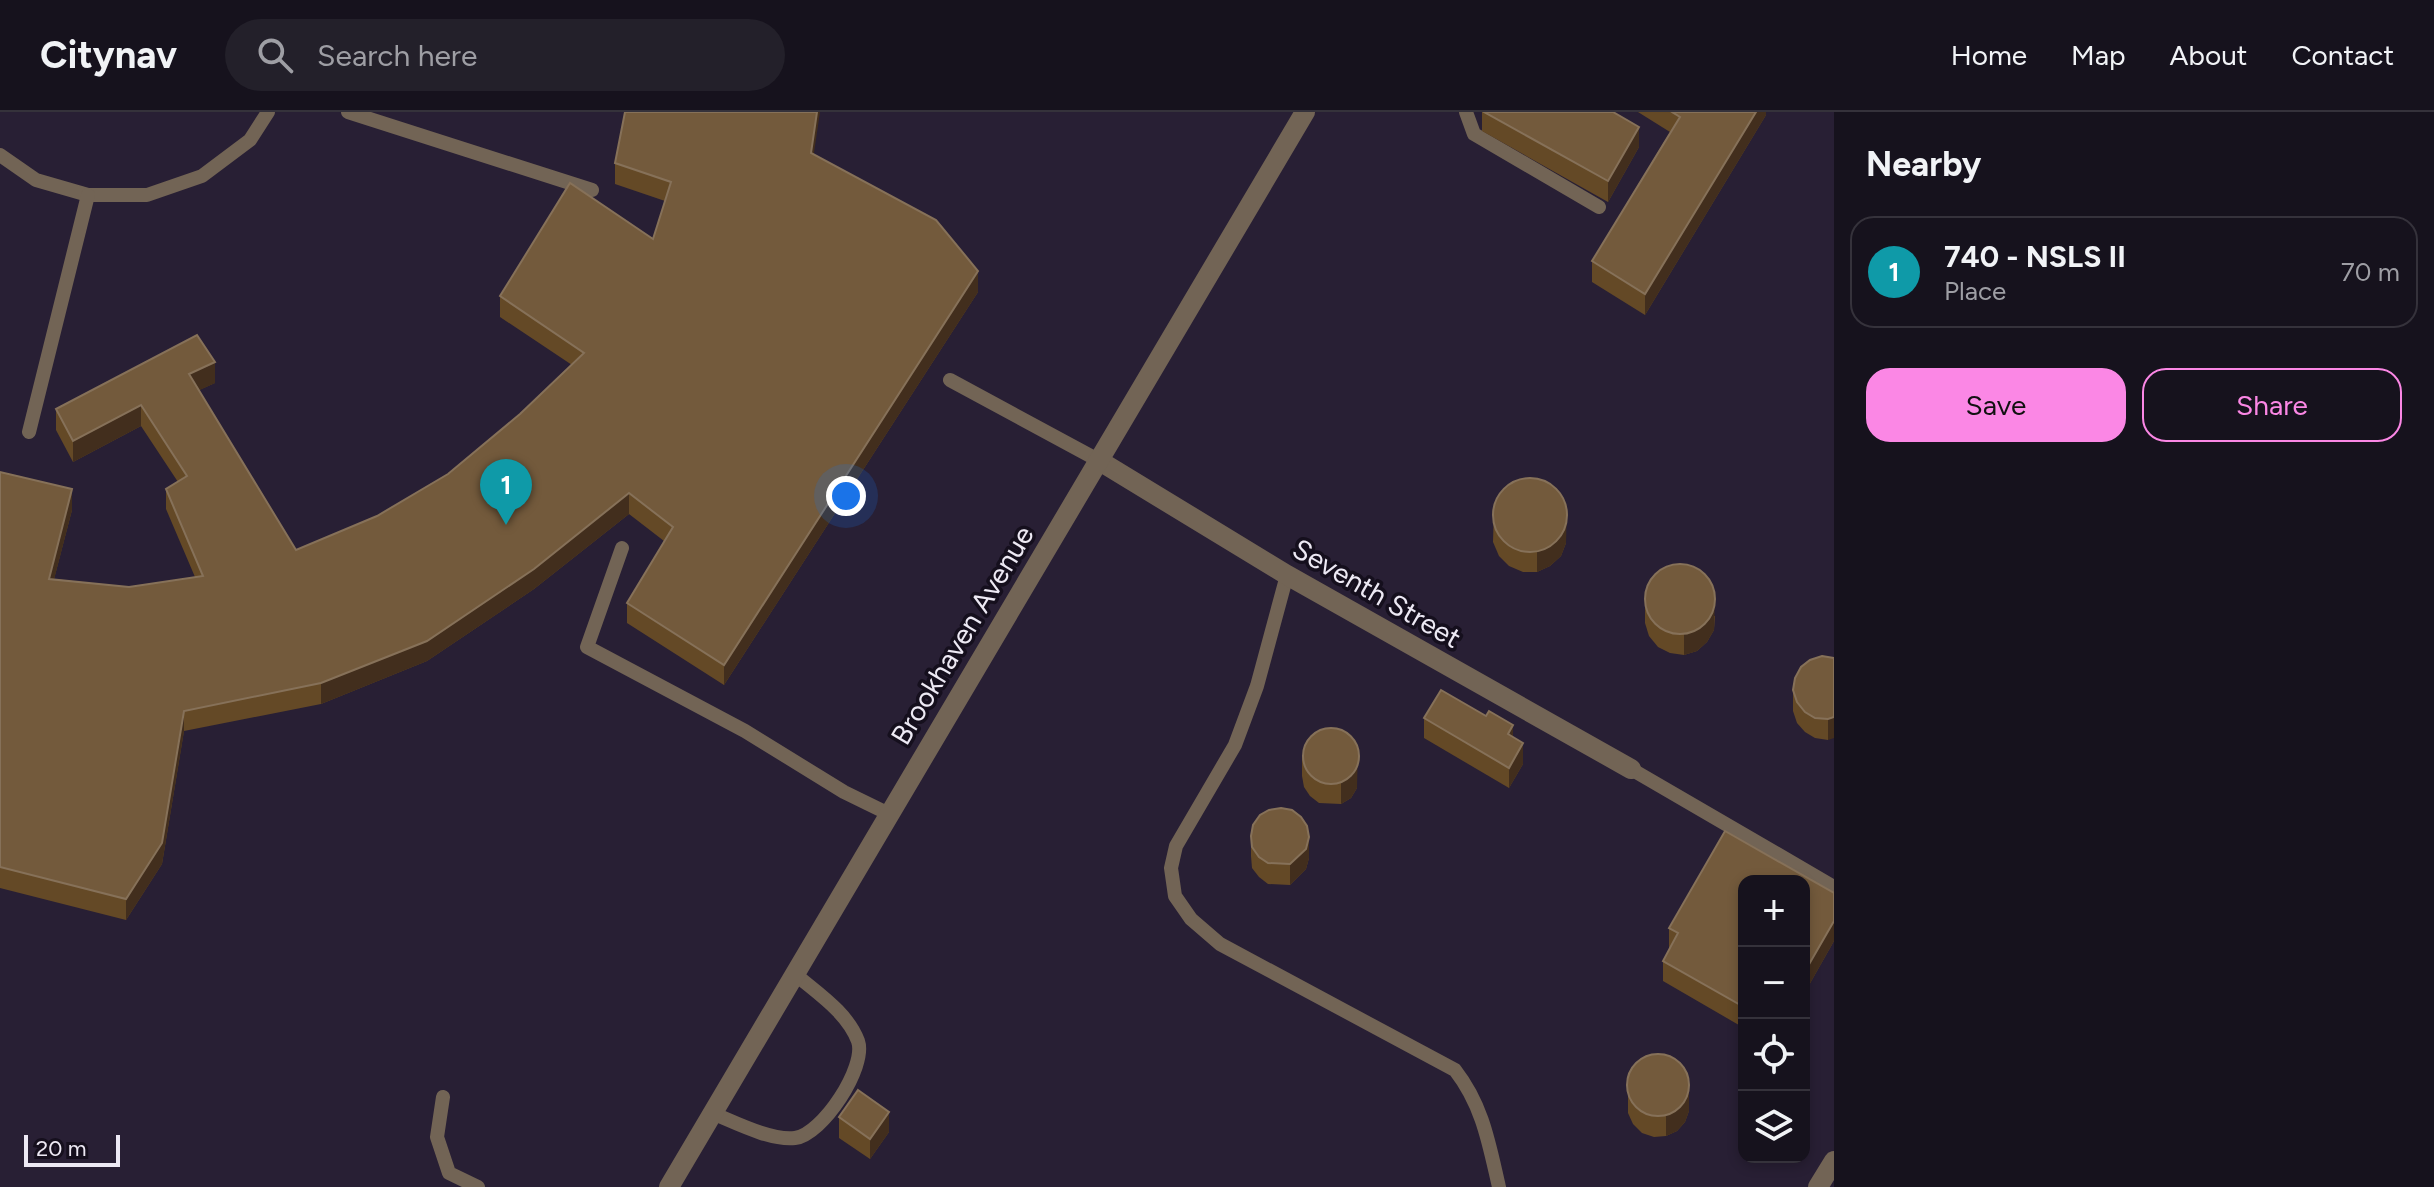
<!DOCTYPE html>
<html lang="en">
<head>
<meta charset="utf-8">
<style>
  body { margin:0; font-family:Figtree,sans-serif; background:#23202a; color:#f1f3f6 }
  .controls { position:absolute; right:24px; bottom:24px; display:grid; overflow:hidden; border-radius:16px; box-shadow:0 4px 12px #0003 }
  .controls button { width:72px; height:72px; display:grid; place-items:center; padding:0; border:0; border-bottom:2px solid #35323b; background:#16121d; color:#f1f3f6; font:40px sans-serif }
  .scale { position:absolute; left:24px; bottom:20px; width:96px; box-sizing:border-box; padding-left:8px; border:4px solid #ede9f4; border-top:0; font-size:22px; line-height:28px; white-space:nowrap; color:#ede9f4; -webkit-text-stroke:6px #150f1d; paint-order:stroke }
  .you { position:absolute; left:846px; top:384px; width:28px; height:28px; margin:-20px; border:6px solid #fff; border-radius:50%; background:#1a73e8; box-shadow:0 0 0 12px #1a73e833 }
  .badge { display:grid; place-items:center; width:52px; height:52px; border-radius:50%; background:#fb87e5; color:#fff; font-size:26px; font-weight:700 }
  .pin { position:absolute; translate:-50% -66px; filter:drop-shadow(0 2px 4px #0008) }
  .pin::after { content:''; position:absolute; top:42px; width:28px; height:24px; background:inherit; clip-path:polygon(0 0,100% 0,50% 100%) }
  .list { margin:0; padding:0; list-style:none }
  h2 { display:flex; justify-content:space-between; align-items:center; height:104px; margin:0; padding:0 32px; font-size:34px }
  h2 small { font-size:26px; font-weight:400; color:#9e9ea4 }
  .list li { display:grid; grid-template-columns:52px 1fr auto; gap:24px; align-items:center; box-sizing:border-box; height:112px; margin:0 16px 16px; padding:0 16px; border:2px solid #35323b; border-radius:24px }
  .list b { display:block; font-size:30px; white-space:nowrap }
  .list p { margin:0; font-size:26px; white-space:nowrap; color:#9e9ea4 }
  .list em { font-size:26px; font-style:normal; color:#9e9ea4 }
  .actions { display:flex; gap:16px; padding:24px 32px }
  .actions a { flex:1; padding:18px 0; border:2px solid #fb87e5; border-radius:24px; text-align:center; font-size:28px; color:#fb87e5 }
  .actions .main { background:#fb87e5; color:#111 }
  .icon { flex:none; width:44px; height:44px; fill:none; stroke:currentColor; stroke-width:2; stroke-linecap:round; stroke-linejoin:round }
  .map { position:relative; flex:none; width:1834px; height:1075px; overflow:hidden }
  header { display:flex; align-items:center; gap:48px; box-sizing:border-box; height:112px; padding:0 40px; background:#16121d; border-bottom:2px solid #35323b }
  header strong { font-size:38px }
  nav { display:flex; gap:44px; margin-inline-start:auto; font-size:28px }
  .search { width:560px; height:72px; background:#23202a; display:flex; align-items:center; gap:20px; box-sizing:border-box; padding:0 28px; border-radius:44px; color:#9e9ea4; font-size:30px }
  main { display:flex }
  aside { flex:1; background:#16121d }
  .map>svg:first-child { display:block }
  .built { fill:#281f34; fill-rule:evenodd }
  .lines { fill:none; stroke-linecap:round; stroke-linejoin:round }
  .service { stroke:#726455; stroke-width:14 }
  .minor { stroke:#726455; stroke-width:20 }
  .wall { fill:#644926 }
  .shaded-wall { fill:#422e1d }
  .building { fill:#735a3c; stroke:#867159; stroke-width:2 }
  .labels { text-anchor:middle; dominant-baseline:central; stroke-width:7; stroke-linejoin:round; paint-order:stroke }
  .street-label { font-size:28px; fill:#ede9f4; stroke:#150f1d }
</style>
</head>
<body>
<header>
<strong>Citynav</strong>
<div class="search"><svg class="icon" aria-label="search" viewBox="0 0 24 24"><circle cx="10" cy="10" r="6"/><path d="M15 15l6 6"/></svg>Search here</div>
<nav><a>Home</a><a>Map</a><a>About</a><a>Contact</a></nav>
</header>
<main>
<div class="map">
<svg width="1834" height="1075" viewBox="0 0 1834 1075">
  <rect width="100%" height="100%" fill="#1e1827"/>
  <path class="built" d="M0,0H1834V1075H0ZM1744,769H1804V1045H1744Z"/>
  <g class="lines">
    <g class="service">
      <path d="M348,0L592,78"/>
      <path d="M1466,0L1474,22L1599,95"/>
      <path d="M0,43L36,68L88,83H147L202,64L250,28L268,0"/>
      <path d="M950,268L1098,348"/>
      <path d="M29,320L88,83"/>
      <path d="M622,436L587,535L745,619L844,680L889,702"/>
      <path d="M1287,463L1257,574L1235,633L1176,734L1171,756L1175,784L1191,807L1220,832L1455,958C1483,994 1489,1032 1499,1075"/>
      <path d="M1631,657L1834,775"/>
      <path d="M443,985L437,1025L449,1061L478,1075"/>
      <path d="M712,1001C734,1010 771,1029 795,1026C822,1023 867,955 858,929C847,900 817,881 795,862"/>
    </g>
    <g class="minor">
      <path d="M1098,348L1287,463L1631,657"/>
      <path d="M669,1075L1305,0"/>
      <path d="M1818,1075L1834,1049"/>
    </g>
  </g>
  <g class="wall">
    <path d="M1482,0H1613L1639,35L1608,90L1482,19Z"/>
    <path d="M1638,0H1766V3L1645,203L1592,170V149L1670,20Z"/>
    <path d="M814,42L978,180L724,573L627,511V491L664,429L629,402L534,477L427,549L321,592L184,619L162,752L126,808L0,776V360L72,398L54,467L129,475L195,465L166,397V377L178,370L141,314L73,350L56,318V297L215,271L199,278L296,438L377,404L448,362L520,302L572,253L500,205V184L653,127L665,89L615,72V51Z"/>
    <path d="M1494,395L1566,431L1561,444L1550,454L1537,460H1523L1509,454L1499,444L1493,430Z"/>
    <path d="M1645,490L1715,504L1714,518L1707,530L1697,539L1684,543L1670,541L1658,535L1649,524L1645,511Z"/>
    <path d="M1834,546L1828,628L1815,626L1805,620L1797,611L1793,599V578Z"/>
    <path d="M1424,606L1513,625L1523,652L1509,676L1424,626Z"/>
    <path d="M1302,643L1357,676L1351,686L1341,692L1319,691L1310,684L1304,675L1302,664Z"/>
    <path d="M1725,719L1834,781V829L1804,882V769H1744V916L1663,869V849L1669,837V816Z"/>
    <path d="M1251,724L1309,746L1306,757L1290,773L1268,772L1259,765L1252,756L1251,744Z"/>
    <path d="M1628,969L1689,999L1685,1010L1677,1019L1666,1024L1654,1025L1642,1021L1633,1012L1628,1001Z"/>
    <path d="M839,1005L889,1020L870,1047L839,1026Z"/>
  </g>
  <g class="shaded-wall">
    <path d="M817,0H820L811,61V41Z"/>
    <path d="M1756,0H1766V3L1645,203V182Z"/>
    <path d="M1639,15V35L1608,90V69Z"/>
    <path d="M978,159V180L724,573V553Z"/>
    <path d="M215,250V271L189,283V262Z"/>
    <path d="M141,293V314L73,350V329Z"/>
    <path d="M72,377V398L49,487V467Z"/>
    <path d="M629,381V402L534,477L427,549L321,592V571Z"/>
    <path d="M1567,396L1566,431L1561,444L1550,454L1537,460V439Z"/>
    <path d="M1715,484L1714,518L1707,530L1697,539L1684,543V522Z"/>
    <path d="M184,599V619L162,752L126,808V787Z"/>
    <path d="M1834,605V626L1828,628V607Z"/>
    <path d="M1513,613V634L1508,622Z"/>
    <path d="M1523,631V652L1509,676V656Z"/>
    <path d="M1358,634L1357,676L1351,686L1341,692V671Z"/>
    <path d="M1309,725V746L1306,757L1290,773V752Z"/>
    <path d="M1834,809V829L1804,882V861Z"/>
    <path d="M1689,978V999L1685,1010L1677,1019L1666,1024V1004Z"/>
    <path d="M889,1000V1020L870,1047V1027Z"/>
  </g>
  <g class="building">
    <path d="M625,0H817L811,41L936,108L978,159L724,553L627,491L673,415L629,381L534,457L427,529L321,571L184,599L162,731L126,787L0,755V360L72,377L49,467L129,475L203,464L166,377L187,364L141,293L73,329L56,297L197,223L215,250L189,262L296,438L377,404L448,362L520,302L584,241L500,184L570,71L653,127L671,70L615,51Z"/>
    <path d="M1484,0H1613L1639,15L1608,69Z"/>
    <path d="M1672,0H1756L1645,182L1592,149L1680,5Z"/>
    <circle cx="1530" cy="403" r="37"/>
    <circle cx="1680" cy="487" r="35"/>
    <path d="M1822,544L1834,546V605L1828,607L1815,606L1805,600L1797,590L1793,578L1795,566L1801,555L1810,548Z"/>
    <path d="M1441,578L1486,604L1489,599L1513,613L1508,622L1523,631L1509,656L1424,606Z"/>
    <circle cx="1331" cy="644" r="28"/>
    <path d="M1281,696L1292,698L1301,705L1307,714L1309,725L1306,737L1290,752L1268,751L1259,745L1252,735L1251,724L1253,713L1260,703L1269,698Z"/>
    <path d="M1725,719L1834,781V809L1804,861V769H1744V895L1663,849L1678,821L1669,816Z"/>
    <circle cx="1658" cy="973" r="31"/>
    <path d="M858,978L889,1000L870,1027L839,1005Z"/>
  </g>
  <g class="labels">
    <g class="street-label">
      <text transform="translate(1377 481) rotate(30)">Seventh Street</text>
      <text transform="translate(962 523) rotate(-59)">Brookhaven Avenue</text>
    </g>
  </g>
</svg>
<div class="controls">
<button>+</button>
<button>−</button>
<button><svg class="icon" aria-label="locate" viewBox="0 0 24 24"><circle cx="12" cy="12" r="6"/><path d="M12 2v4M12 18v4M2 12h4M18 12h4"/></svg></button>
<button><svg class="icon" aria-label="layers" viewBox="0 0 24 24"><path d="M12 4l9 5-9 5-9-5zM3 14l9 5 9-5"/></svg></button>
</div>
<div class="scale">20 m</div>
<div class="you"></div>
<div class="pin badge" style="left:506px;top:413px;background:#0f9aa8">1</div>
</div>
<aside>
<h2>Nearby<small></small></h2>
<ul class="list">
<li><span class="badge" style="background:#0f9aa8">1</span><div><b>740 - NSLS II</b><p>Place</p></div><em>70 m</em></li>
</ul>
<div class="actions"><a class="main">Save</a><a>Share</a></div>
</aside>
</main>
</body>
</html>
